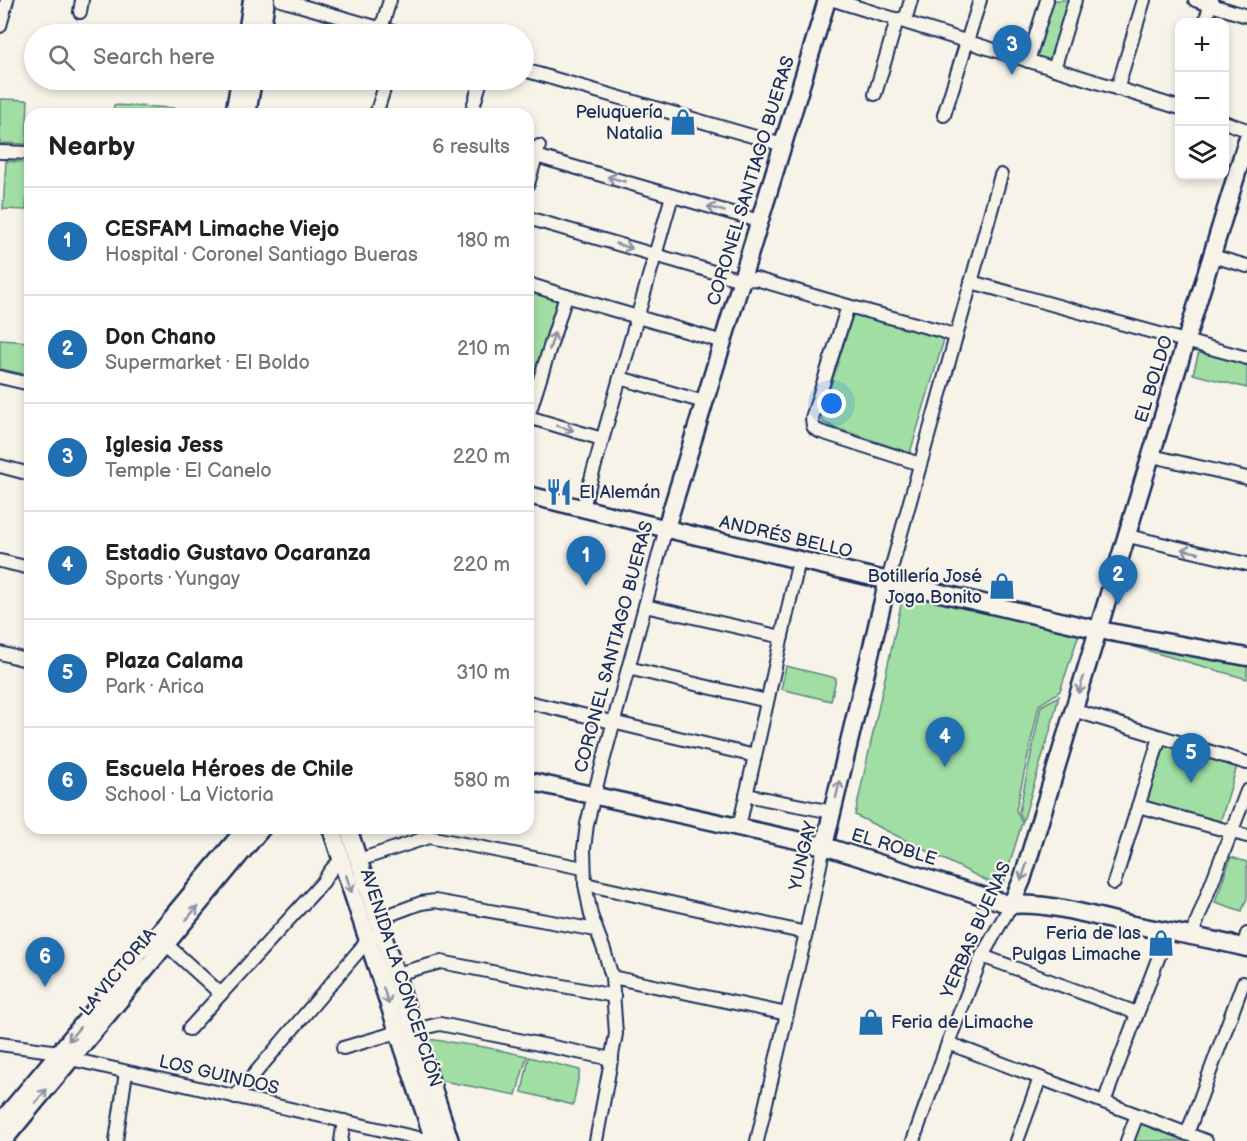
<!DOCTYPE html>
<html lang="en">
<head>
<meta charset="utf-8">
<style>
  body { margin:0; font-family:"Balsamiq Sans",sans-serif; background:#f6f6f6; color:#202124 }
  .controls { position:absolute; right:18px; top:18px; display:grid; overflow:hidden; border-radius:12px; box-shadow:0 3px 9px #0003 }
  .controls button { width:54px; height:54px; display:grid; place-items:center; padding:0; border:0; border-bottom:2px solid #e0e0e0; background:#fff; color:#202124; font:30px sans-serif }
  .you { position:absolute; left:832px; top:404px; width:21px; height:21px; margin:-15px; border:4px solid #fff; border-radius:50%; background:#1a73e8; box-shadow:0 0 0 9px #1a73e833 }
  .badge { display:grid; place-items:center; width:39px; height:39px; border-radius:50%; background:#1f6fb2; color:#fff; font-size:20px; font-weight:700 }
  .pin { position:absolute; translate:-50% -50px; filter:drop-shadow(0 2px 3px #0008) }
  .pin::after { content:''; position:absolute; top:32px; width:21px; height:18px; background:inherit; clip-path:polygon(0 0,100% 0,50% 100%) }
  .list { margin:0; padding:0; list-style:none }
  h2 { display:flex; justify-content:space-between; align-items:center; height:78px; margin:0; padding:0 24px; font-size:26px }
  h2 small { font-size:20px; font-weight:400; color:#757577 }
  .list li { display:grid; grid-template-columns:39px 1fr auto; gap:18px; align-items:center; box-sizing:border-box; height:108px; padding:0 24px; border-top:2px solid #e0e0e0 }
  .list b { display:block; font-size:22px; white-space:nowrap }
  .list p { margin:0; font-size:20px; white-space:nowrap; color:#757577 }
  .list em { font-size:20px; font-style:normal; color:#757577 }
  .icon { flex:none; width:33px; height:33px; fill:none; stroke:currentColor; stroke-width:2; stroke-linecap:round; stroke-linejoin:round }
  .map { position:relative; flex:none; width:1247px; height:1141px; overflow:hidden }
  .search { position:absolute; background:#fff; box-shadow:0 3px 9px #0003; left:24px; top:24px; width:510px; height:66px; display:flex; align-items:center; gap:15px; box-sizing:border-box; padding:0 21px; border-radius:33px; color:#757577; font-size:22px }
  .panel { position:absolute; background:#fff; box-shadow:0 3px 9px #0003; left:24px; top:108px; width:510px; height:726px; border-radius:18px }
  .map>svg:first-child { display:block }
  .green { fill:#a1dea4; stroke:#5e8681; stroke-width:1.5 }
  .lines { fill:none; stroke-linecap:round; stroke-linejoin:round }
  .street-casing { stroke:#1b2f5e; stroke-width:16 }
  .secondary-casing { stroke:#1b2f5e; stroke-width:21 }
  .street { stroke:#f7f3e8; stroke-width:12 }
  .secondary { stroke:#f7f3e8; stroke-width:16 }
  .oneway { stroke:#8991a3 }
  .labels { text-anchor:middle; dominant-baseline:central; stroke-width:4.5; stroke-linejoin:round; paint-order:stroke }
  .poi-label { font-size:18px; fill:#1b2f5e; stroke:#f7f3e8; text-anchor:end }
  .street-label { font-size:18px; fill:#1b2f5e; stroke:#f7f3e8 }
</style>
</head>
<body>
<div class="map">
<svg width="1247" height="1141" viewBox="0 0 1247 1141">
  <rect width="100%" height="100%" fill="#f7f3e8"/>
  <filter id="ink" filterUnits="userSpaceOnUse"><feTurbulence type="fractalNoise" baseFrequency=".0167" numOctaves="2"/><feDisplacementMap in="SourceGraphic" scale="12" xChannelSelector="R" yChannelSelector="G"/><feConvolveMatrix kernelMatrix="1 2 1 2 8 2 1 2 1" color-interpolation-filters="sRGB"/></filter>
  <g filter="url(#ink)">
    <g class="green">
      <path d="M1048,0H1069L1049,62L1030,56Z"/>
      <path d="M0,99L28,100L26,144L0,143Z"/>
      <path d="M114,105L174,108V114H113Z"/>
      <path d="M6,161L29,163L26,210L3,209Z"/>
      <path d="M528,287L561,297L528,404Z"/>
      <path d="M854,312L945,336L910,453L833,427L823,422L821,416Z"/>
      <path d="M0,340L30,342V375L0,369Z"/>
      <path d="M1200,348L1247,361V388L1193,374Z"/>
      <path d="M904,591L1080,631L1060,691L1039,705L1016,810L1022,823L1004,882L997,886L855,815Z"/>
      <path d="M1114,641L1247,661V679Z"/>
      <path d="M786,666L836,678L831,701L781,689Z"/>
      <path d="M1059,696L1050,731L1023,821L1019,812L1041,706Z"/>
      <path d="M1163,742L1238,763L1220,823L1144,803Z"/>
      <path d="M1231,857L1247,862V898L1242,911L1215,902Z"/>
      <path d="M428,1039L484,1047L527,1056L516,1095L438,1080Z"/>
      <path d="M529,1057L580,1070L573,1105L522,1092Z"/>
      <path d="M1142,1116L1206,1141H1132Z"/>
    </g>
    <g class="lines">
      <defs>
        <g id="street">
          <path d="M281,0L400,34"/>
          <path d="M834,0L1180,108"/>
          <path d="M1195,0L1247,16"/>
          <path d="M80,12L82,0"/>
          <path d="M1205,22L1212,0"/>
          <path d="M0,26L7,0"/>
          <path d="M381,29L390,0"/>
          <path d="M1028,61L1047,0"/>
          <path d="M1054,69L1075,0"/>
          <path d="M524,70L783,145"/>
          <path d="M1117,89L1144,0"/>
          <path d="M875,94L897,20L906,17L911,0"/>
          <path d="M376,114L387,80"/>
          <path d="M471,114L481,80"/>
          <path d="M944,115L980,0"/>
          <path d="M1224,122L1247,130"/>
          <path d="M0,152L30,153"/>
          <path d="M536,156L759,221"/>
          <path d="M528,184L539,146"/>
          <path d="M528,218L741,280L756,279L848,306L938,330L956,336"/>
          <path d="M1212,256L1247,266"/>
          <path d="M971,282L1247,358"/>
          <path d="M528,284L566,296L723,342"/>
          <path d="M848,306L812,418L813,426L815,429L821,432L920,464"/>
          <path d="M0,377L30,384"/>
          <path d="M620,378L704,402"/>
          <path d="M528,417L566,296"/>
          <path d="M528,417L602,439"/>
          <path d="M1152,456L1247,478"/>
          <path d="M0,466L30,474"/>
          <path d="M583,507L672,196"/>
          <path d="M1128,536L1247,564"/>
          <path d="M0,561L30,568"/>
          <path d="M888,580L1001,175"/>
          <path d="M645,606L782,637"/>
          <path d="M0,653L30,661"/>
          <path d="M628,668L767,701"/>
          <path d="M528,702L755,756"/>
          <path d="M1073,710L1247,763"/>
          <path d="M746,795L832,812"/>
          <path d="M1138,806L1247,836"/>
          <path d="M739,827L799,560"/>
          <path d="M359,860L429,837L583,868"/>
          <path d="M1114,883L1160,737"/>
          <path d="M585,884L806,933"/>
          <path d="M378,919L421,903L435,901L596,930"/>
          <path d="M1191,937L1247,791"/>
          <path d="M166,944L221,994"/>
          <path d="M1243,947L1247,934"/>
          <path d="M982,956L1137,1013"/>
          <path d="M396,974L441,962L614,996"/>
          <path d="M612,977L787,1014"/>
          <path d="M189,1029L323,882C328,874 333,865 342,861"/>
          <path d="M414,1030L440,1024L612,1059"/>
          <path d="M948,1043L1206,1141"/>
          <path d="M0,1044L59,1052L71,1059L431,1141"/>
          <path d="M343,1048L398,1032"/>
          <path d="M235,1097L368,940L374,937"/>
          <path d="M1104,1102L1168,932"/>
          <path d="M1187,1134L1243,983"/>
          <path d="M116,1141L126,1072"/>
          <path d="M341,1141L344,1121"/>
          <path d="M596,1141L616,1034L612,977L604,950L591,915L585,884L584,849L587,824L594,795L666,528"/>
          <path d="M757,1141L806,933L824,846"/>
          <path d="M913,1141L948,1043L982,956L1011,905"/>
          <path d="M1017,1141L1040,1078"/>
          <path d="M1127,1141L1137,1115"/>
        </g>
        <g id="secondary">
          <path d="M247,34L252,0"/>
          <path d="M261,34L266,0"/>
          <path d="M234,114L240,80"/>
          <path d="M247,114L253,80"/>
          <path d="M528,495L684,533L1099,630L1247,657"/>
          <path d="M666,528L827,0"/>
          <path d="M528,781L824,846L1011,905C1050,902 1091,916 1129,924C1168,932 1208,938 1247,948"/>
          <path d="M331,828L434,1141"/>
          <path d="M348,828L450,1141"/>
          <path d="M824,846L888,580"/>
          <path d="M1011,905L1022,880L1247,140"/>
          <path d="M0,1123L103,1000L139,951L156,936L246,828"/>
          <path d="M3,1141L262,828"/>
        </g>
      </defs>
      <use href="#street" class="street-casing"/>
      <use href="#secondary" class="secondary-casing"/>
      <use href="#street" class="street"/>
      <use href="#secondary" class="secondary"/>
    </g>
    <defs><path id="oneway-shaft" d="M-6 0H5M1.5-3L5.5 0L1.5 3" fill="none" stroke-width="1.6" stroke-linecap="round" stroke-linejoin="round" transform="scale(1.5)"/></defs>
    <g class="oneway">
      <use href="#oneway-shaft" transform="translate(616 179) rotate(-164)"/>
      <use href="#oneway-shaft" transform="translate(716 209) rotate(-164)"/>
      <use href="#oneway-shaft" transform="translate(624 246) rotate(16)"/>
      <use href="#oneway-shaft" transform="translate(552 341) rotate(-73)"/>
      <use href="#oneway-shaft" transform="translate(565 428) rotate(16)"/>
      <use href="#oneway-shaft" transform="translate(1190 551) rotate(-167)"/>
      <use href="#oneway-shaft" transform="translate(1081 685) rotate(108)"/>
      <use href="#oneway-shaft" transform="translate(838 789) rotate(-77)"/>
      <use href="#oneway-shaft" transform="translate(1024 872) rotate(108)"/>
      <use href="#oneway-shaft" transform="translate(349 884) rotate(72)"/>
      <use href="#oneway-shaft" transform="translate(192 913) rotate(-50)"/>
      <use href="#oneway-shaft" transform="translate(386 996) rotate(72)"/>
      <use href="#oneway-shaft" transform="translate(74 1034) rotate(130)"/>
      <use href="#oneway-shaft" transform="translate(41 1096) rotate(-50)"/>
    </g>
  </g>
  <defs>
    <symbol id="shop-bare" viewBox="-9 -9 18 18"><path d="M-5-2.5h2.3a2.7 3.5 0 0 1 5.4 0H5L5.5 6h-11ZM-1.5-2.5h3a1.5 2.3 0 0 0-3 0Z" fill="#1f6fb2" stroke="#f7f3e8" stroke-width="2.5" paint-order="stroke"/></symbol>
    <symbol id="restaurant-bare" viewBox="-9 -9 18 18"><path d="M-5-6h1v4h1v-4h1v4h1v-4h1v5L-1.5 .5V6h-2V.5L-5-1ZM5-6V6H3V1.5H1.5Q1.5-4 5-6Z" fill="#1f6fb2" stroke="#f7f3e8" stroke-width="2.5" paint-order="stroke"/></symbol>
  </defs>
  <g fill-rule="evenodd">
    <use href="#shop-bare" x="664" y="103" width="38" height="38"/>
    <use href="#restaurant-bare" x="540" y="473" width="38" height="38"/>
    <use href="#shop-bare" x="983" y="567" width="38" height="38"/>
    <use href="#shop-bare" x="1142" y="924" width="38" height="38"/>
    <use href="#shop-bare" x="852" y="1003" width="38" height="38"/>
  </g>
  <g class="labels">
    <g class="poi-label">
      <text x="663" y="112">Peluquería<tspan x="663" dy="21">Natalia</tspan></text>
      <text x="579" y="492" text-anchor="start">El Alemán</text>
      <text x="982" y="576">Botillería José<tspan x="982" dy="21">Joga Bonito</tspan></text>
      <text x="1141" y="933">Feria de las<tspan x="1141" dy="21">Pulgas Limache</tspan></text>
      <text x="891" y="1022" text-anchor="start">Feria de Limache</text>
    </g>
    <g class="street-label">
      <text transform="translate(751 181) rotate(-73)">CORONEL SANTIAGO BUERAS</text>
      <text transform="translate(1154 379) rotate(-73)">EL BOLDO</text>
      <text transform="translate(786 537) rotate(13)">ANDRÉS BELLO</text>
      <text transform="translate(614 647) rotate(-75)">CORONEL SANTIAGO BUERAS</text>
      <text transform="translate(894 847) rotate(17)">EL ROBLE</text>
      <text transform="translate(803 856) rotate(-77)">YUNGAY</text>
      <text transform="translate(976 930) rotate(-66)">YERBAS BUENAS</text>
      <text transform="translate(118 972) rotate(-50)">LA VICTORIA</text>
      <text transform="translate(401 978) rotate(72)">AVENIDA LA CONCEPCIÓN</text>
      <text transform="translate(219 1075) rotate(13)">LOS GUINDOS</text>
    </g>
  </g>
</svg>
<div class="controls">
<button>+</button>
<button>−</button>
<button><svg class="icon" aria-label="layers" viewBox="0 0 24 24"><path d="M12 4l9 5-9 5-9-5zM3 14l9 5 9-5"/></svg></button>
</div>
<div class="you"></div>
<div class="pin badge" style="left:586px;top:586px">1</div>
<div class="pin badge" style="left:1118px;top:605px">2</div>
<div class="pin badge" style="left:1012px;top:75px">3</div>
<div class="pin badge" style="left:945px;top:767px">4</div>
<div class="pin badge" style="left:1191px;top:783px">5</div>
<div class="pin badge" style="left:45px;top:987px">6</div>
<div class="search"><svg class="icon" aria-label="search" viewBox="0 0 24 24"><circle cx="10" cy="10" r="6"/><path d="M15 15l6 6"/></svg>Search here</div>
<section class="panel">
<h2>Nearby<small>6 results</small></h2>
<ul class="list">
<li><span class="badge">1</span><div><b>CESFAM Limache Viejo</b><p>Hospital · Coronel Santiago Bueras</p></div><em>180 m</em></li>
<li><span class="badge">2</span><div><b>Don Chano</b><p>Supermarket · El Boldo</p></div><em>210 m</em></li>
<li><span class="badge">3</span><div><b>Iglesia Jess</b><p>Temple · El Canelo</p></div><em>220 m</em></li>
<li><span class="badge">4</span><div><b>Estadio Gustavo Ocaranza</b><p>Sports · Yungay</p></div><em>220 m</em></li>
<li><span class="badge">5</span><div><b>Plaza Calama</b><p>Park · Arica</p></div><em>310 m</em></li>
<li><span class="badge">6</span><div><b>Escuela Héroes de Chile</b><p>School · La Victoria</p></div><em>580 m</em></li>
</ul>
</section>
</div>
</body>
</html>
